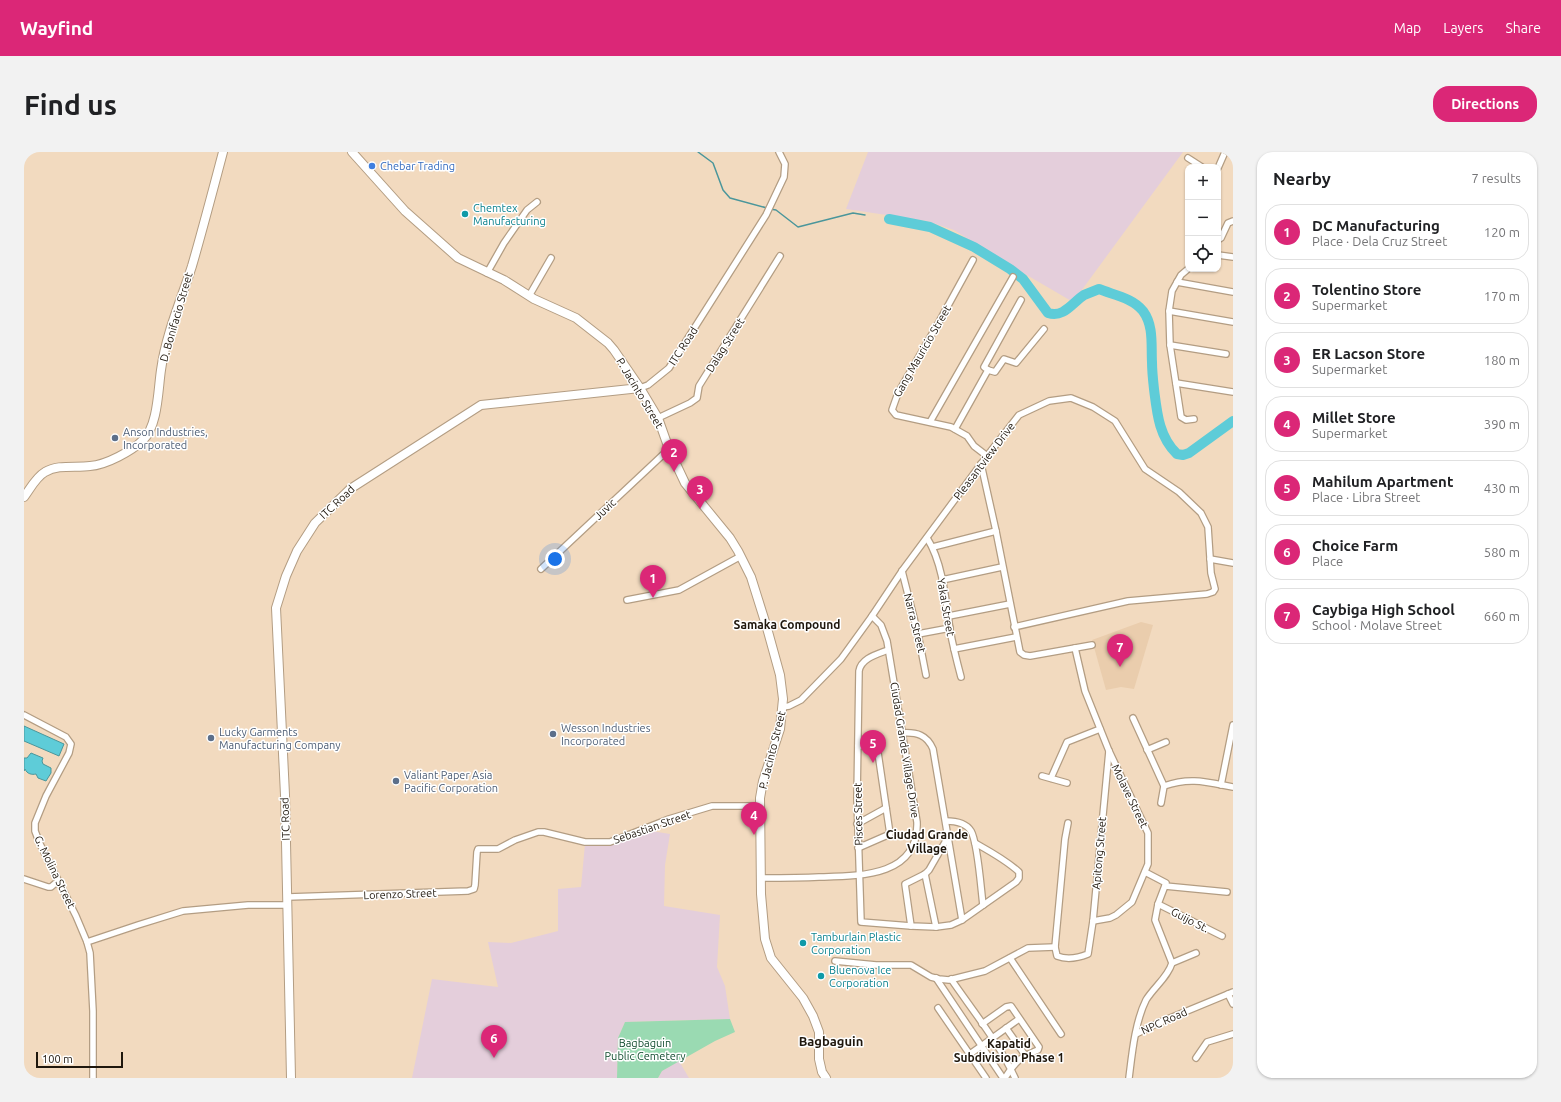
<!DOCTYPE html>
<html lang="en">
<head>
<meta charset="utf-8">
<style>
  body { margin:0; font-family:Ubuntu,sans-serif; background:#f2f2f2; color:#202124 }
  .controls { position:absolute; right:12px; top:12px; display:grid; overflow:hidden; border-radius:8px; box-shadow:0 1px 3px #0004 }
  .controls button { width:36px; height:36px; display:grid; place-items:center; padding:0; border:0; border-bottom:1px solid #e0e0e0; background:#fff; color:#202124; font:20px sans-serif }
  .scale { position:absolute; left:12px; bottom:10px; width:87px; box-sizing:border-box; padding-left:4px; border:2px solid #1f170d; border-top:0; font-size:11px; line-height:14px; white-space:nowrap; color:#1f170d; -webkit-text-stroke:3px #fff; paint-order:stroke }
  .you { position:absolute; left:531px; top:407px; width:14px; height:14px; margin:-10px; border:3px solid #fff; border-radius:50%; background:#1a73e8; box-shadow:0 0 0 6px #1a73e833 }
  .badge { display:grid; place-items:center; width:26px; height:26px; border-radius:50%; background:#db2777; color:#fff; font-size:13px; font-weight:700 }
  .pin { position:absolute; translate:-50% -33px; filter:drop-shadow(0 1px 2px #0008) }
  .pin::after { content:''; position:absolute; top:21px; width:14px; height:12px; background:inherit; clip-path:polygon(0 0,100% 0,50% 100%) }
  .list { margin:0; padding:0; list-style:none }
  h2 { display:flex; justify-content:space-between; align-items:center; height:52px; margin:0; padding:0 16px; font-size:17px }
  h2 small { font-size:13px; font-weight:400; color:#757577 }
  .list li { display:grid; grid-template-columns:26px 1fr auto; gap:12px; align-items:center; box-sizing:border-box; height:56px; margin:0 8px 8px; padding:0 8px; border:1px solid #e0e0e0; border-radius:16px }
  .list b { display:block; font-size:15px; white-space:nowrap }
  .list p { margin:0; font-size:13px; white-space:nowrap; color:#757577 }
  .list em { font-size:13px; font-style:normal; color:#757577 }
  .icon { flex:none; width:22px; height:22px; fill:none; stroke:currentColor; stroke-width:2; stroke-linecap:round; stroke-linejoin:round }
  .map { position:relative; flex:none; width:1209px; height:926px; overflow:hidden; border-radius:16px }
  header { display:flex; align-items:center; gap:24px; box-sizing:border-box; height:56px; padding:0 20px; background:#db2777; color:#fff }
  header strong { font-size:19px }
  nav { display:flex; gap:22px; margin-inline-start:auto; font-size:14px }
  .intro { display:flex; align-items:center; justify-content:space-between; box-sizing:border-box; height:96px; padding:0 24px }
  h1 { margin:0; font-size:28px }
  .button { padding:10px 18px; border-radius:16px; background:#db2777; color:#fff; font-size:14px; font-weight:700 }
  main { display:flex; gap:24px; padding:0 24px }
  aside { flex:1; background:#fff; border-radius:16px; box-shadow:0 1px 3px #0004 }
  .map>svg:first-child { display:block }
  .industrial { fill:#e4cedb }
  .built { fill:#eacdad }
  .green { fill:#9adab2 }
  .water { fill:#5eccd8; stroke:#4b969b }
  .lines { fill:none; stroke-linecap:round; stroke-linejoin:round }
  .stream { stroke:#4b969b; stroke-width:1.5 }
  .river { stroke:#5eccd8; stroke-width:10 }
  .street-casing { stroke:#b39d83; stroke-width:8 }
  .secondary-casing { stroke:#b39d83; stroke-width:10 }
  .street { stroke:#fff; stroke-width:5.5 }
  .secondary { stroke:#fff; stroke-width:8 }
  .shop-dot { fill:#3f7fe0; stroke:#fff; stroke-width:1.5 }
  .culture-dot { fill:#0f9aa8; stroke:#fff; stroke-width:1.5 }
  .service-dot { fill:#5c6f8a; stroke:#fff; stroke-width:1.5 }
  .labels { text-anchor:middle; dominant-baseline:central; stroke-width:3; stroke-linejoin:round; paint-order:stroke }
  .shop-label { font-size:11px; fill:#366cbe; stroke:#fff; text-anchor:start }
  .culture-label { font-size:11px; fill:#0d838f; stroke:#fff; text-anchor:start }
  .street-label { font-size:11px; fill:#1f170d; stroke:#fff }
  .service-label { font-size:11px; fill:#4e5e75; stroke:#fff; text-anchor:start }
  .park-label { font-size:11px; fill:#104c2e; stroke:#fff }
  .neighbourhood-label { font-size:12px; font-weight:bold; fill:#1f170d; stroke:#fff }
  .quarter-label { font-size:13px; font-weight:bold; fill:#1f170d; stroke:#fff }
</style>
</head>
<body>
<header>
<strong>Wayfind</strong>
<nav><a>Map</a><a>Layers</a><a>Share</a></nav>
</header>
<div class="intro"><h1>Find us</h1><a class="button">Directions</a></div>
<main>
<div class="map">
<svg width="1209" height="926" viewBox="0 0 1209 926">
  <rect width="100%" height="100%" fill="#f2dabf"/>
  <g class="industrial">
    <path d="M844,0H1159L1049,150L977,108L930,78L903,69L822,57Z"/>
    <path d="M621,678L646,682L641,713L640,754L696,763L693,815L701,834L706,867L601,870L594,886L593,926H388L408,827L474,835L464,790L487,791L534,779V737L557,735L561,692L587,693Z"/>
    <path d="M655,909L665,926H634L638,919Z"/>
  </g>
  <path class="built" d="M1117,470L1129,473L1110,537L1097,535L1082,538L1068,488Z"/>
  <path class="green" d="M706,867L711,880L691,889L638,919L634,926H593L594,886L601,870Z"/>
  <g class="water">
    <path d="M0,574L40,592L35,604L0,589Z"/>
    <path d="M7,601L19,606L18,609L19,612L27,616V621L22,629L14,626L12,622C8,623 3,622 1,617L0,619V606H3Z"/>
  </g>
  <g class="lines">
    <g class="stream">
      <path d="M674,0L689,11L699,38L706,46L743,56"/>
      <path d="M746,57L752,58L774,75L829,61L841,63"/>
    </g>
    <path class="river" d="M865,67L906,75L950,95L986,117L999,127L1024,161C1040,166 1048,151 1060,143C1065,141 1070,139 1075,137C1090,143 1109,146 1119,159C1130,174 1127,193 1128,210C1128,219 1129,228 1130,237C1133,261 1135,285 1153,302L1159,303L1165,301L1209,269"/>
    <defs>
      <g id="street">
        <path d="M1164,6L1178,15"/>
        <path d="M1194,16L1201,0"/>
        <path d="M1194,88L1197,86L1204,71L1209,69"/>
        <path d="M1194,103L1209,105"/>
        <path d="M949,108L915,170L874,241L868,258L872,263L927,275L943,284L950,294L963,304"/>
        <path d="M1164,117L1157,123L1148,139L1145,159L1146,193L1157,265L1162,268L1170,267"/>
        <path d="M463,121L480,91L503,58L513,50"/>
        <path d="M1153,130L1209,140"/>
        <path d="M505,144L527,106"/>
        <path d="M1145,159L1209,170"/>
        <path d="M1146,193L1202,202"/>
        <path d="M964,218L971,220L980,207L992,211L1020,177"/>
        <path d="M1152,231L1209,240"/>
        <path d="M616,236L624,233L645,216L742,63L760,25L761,12L755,0"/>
        <path d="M634,266L666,251L673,246L675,234L756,104"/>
        <path d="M906,270L989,125"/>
        <path d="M931,277L964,218L960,215L997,148"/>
        <path d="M957,312L972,379L996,500L1000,503L1006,504L1068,493"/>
        <path d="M903,386C919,411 922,449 926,478C929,494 933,510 937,525"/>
        <path d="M909,395L972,379"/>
        <path d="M1186,407L1209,411"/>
        <path d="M517,417L645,297"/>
        <path d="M878,419L894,482L902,523"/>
        <path d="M918,428L978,415"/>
        <path d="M603,448L655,438L717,404"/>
        <path d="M925,464L986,452"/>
        <path d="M894,482L926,476"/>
        <path d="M1051,496L1061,539L1085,599L1124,681V712L1108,750L1092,763L1086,766L1069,769"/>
        <path d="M930,497L992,485"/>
        <path d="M864,498C854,502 837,506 835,519L833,646L837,770L887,774L912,775L927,773L938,768L992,730L995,726V720C982,708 967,700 951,691"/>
        <path d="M759,555L765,554L777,548L817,507L848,464L878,419L963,304L995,263L1025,249L1047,246L1069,255L1091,269L1121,317L1155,340L1177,361L1184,375L1187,421L1191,437L1189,440L1183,442L1104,449L990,475"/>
        <path d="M0,563L42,585L47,592L45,601L22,644L11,671V679L16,692L52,764L63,790L66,801L69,859V926"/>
        <path d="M1109,566L1140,634L1137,651"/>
        <path d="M878,581C893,580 903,583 909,597L938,768"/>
        <path d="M834,594L851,592L853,594L866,682L834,696"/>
        <path d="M1123,598L1142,590"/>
        <path d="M1018,624L1043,631"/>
        <path d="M1027,626L1043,590L1076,577"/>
        <path d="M1197,633L1209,573"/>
        <path d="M1140,634C1166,625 1182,630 1209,635"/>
        <path d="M922,669C931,669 942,671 947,679C954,691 957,738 959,753"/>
        <path d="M1044,671L1041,687L1031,795L1033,804C1043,808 1054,806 1064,802L1069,769L1085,599"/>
        <path d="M833,672L862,656"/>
        <path d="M901,722L912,775"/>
        <path d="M737,726C756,726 776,726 795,725C835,724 895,725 893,670L863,489L857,473L848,464"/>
        <path d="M0,727L24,735H27L34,729"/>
        <path d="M1141,734L1203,740"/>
        <path d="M264,745L444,739L450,737L451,733L453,700L454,697H474L491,688L514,680H520L561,690H586L645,667L688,654H736"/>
        <path d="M1134,752L1198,784"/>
        <path d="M887,774L881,732L901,722L905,718L924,685"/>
        <path d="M63,790L114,773L159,759L224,753H264"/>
        <path d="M986,806L1037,882"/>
        <path d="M811,809L852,813H887L907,825L915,827L925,828L961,819L1004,796L1031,795"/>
        <path d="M1148,811L1172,801"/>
        <path d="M912,826L979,926"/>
        <path d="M927,827C949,859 975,891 991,926"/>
        <path d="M1204,842L1209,852"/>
        <path d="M914,856L962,926"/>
        <path d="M958,872L982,855L987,854L1015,895L1014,898C996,905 991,910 981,926"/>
        <path d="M982,876L1001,903"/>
        <path d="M1112,882L1134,871L1209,840"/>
        <path d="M946,902L995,867"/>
        <path d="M1172,906L1183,890L1209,882"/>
        <path d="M1105,926C1108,902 1111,870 1122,848C1130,835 1144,825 1148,811L1131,768L1134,752L1142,731L1121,720"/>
      </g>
      <g id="secondary">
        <path d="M328,0L381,59L434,106L480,128L510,147L552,166L584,191L590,198L616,236L634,266L645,297L661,331L706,386L714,399L727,425L743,476L756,523L759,547L756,577L739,629L736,646L737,742L741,787L747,806L779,846L789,864L795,880V907L798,920L802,926"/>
        <path d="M0,345C6,337 12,325 21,320C34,312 52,316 66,314C82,313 108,299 119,288C134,274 134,238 137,218C142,182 157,148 168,114C179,76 189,38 199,0"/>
        <path d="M267,926L261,643L252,456L262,424L273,399L291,371L326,337L457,253L616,236"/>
      </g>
    </defs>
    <use href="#street" class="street-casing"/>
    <use href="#secondary" class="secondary-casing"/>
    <use href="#street" class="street"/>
    <use href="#secondary" class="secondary"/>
  </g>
  <circle class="shop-dot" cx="348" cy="14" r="4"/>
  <g class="culture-dot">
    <circle cx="441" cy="62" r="4"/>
    <circle cx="779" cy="791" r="4"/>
    <circle cx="797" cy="824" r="4"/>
  </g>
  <g class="service-dot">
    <circle cx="91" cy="286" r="4"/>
    <circle cx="529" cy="582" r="4"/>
    <circle cx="187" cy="586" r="4"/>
    <circle cx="372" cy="629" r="4"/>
  </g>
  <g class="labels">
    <g class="shop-label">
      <text x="356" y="14">Chebar Trading</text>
    </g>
    <g class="culture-label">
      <text x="449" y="56">Chemtex<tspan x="449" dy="13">Manufacturing</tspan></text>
      <text x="787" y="785">Tamburlain Plastic<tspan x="787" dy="13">Corporation</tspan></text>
      <text x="805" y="818">Bluenova Ice<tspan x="805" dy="13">Corporation</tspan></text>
    </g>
    <g class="street-label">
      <text transform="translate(152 165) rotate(-74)">D. Bonifacio Street</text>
      <text transform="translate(701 193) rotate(-58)">Dalag Street</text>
      <text transform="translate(659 194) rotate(-57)">ITC Road</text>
      <text transform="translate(898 199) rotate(-60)">Gang Mauricio Street</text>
      <text transform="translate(616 241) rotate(59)">P. Jacinto Street</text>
      <text transform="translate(960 309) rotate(-53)">Pleasantview Drive</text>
      <text transform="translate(313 350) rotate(-43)">ITC Road</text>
      <text transform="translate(581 357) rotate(-43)">Juvic</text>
      <text transform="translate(922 455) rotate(80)">Yakal Street</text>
      <text transform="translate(891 471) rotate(76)">Narra Street</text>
      <text transform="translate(748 598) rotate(-76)">P. Jacinto Street</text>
      <text transform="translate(881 598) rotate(81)">Ciudad Grande Village Drive</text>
      <text transform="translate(1106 644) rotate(64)">Molave Street</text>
      <text transform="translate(834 662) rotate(-91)">Pisces Street</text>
      <text transform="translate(261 667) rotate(-92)">ITC Road</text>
      <text transform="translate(628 675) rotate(-19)">Sebastian Street</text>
      <text transform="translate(1075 701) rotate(-85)">Apitong Street</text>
      <text transform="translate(31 720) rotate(64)">G. Molina Street</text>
      <text transform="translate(376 742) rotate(-2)">Lorenzo Street</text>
      <text transform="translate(1166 768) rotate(27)">Guijo St.</text>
      <text transform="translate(1140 869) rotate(-24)">NPC Road</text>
    </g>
    <g class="service-label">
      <text x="99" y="280">Anson Industries,<tspan x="99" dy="13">Incorporated</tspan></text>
      <text x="537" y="576">Wesson Industries<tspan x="537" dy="13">Incorporated</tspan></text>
      <text x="195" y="580">Lucky Garments<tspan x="195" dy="13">Manufacturing Company</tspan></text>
      <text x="380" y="623">Valiant Paper Asia<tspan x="380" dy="13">Pacific Corporation</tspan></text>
    </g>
    <g class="park-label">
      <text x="621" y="891">Bagbaguin<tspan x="621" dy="13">Public Cemetery</tspan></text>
    </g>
    <g class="neighbourhood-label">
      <text x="763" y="472">Samaka Compound</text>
      <text x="903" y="682">Ciudad Grande<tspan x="903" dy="14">Village</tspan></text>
      <text x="985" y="891">Kapatid<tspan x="985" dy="14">Subdivision Phase 1</tspan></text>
    </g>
    <g class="quarter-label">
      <text x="807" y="889">Bagbaguin</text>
    </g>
  </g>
</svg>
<div class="controls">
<button>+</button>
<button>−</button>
<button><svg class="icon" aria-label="locate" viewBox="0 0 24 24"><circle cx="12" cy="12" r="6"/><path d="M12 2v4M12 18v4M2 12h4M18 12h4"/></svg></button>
</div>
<div class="scale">100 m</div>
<div class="you"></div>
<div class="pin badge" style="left:629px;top:446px">1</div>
<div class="pin badge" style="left:650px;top:320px">2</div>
<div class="pin badge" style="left:676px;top:357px">3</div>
<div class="pin badge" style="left:730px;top:683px">4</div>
<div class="pin badge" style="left:849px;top:611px">5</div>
<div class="pin badge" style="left:470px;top:906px">6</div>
<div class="pin badge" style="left:1096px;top:515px">7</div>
</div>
<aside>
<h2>Nearby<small>7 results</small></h2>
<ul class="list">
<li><span class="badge">1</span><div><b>DC Manufacturing</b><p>Place · Dela Cruz Street</p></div><em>120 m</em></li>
<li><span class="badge">2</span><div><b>Tolentino Store</b><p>Supermarket</p></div><em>170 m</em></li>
<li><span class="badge">3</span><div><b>ER Lacson Store</b><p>Supermarket</p></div><em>180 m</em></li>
<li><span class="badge">4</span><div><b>Millet Store</b><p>Supermarket</p></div><em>390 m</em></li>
<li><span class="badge">5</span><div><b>Mahilum Apartment</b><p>Place · Libra Street</p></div><em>430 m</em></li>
<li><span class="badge">6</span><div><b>Choice Farm</b><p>Place</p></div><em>580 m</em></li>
<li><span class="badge">7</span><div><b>Caybiga High School</b><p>School · Molave Street</p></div><em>660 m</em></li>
</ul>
</aside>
</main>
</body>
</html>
